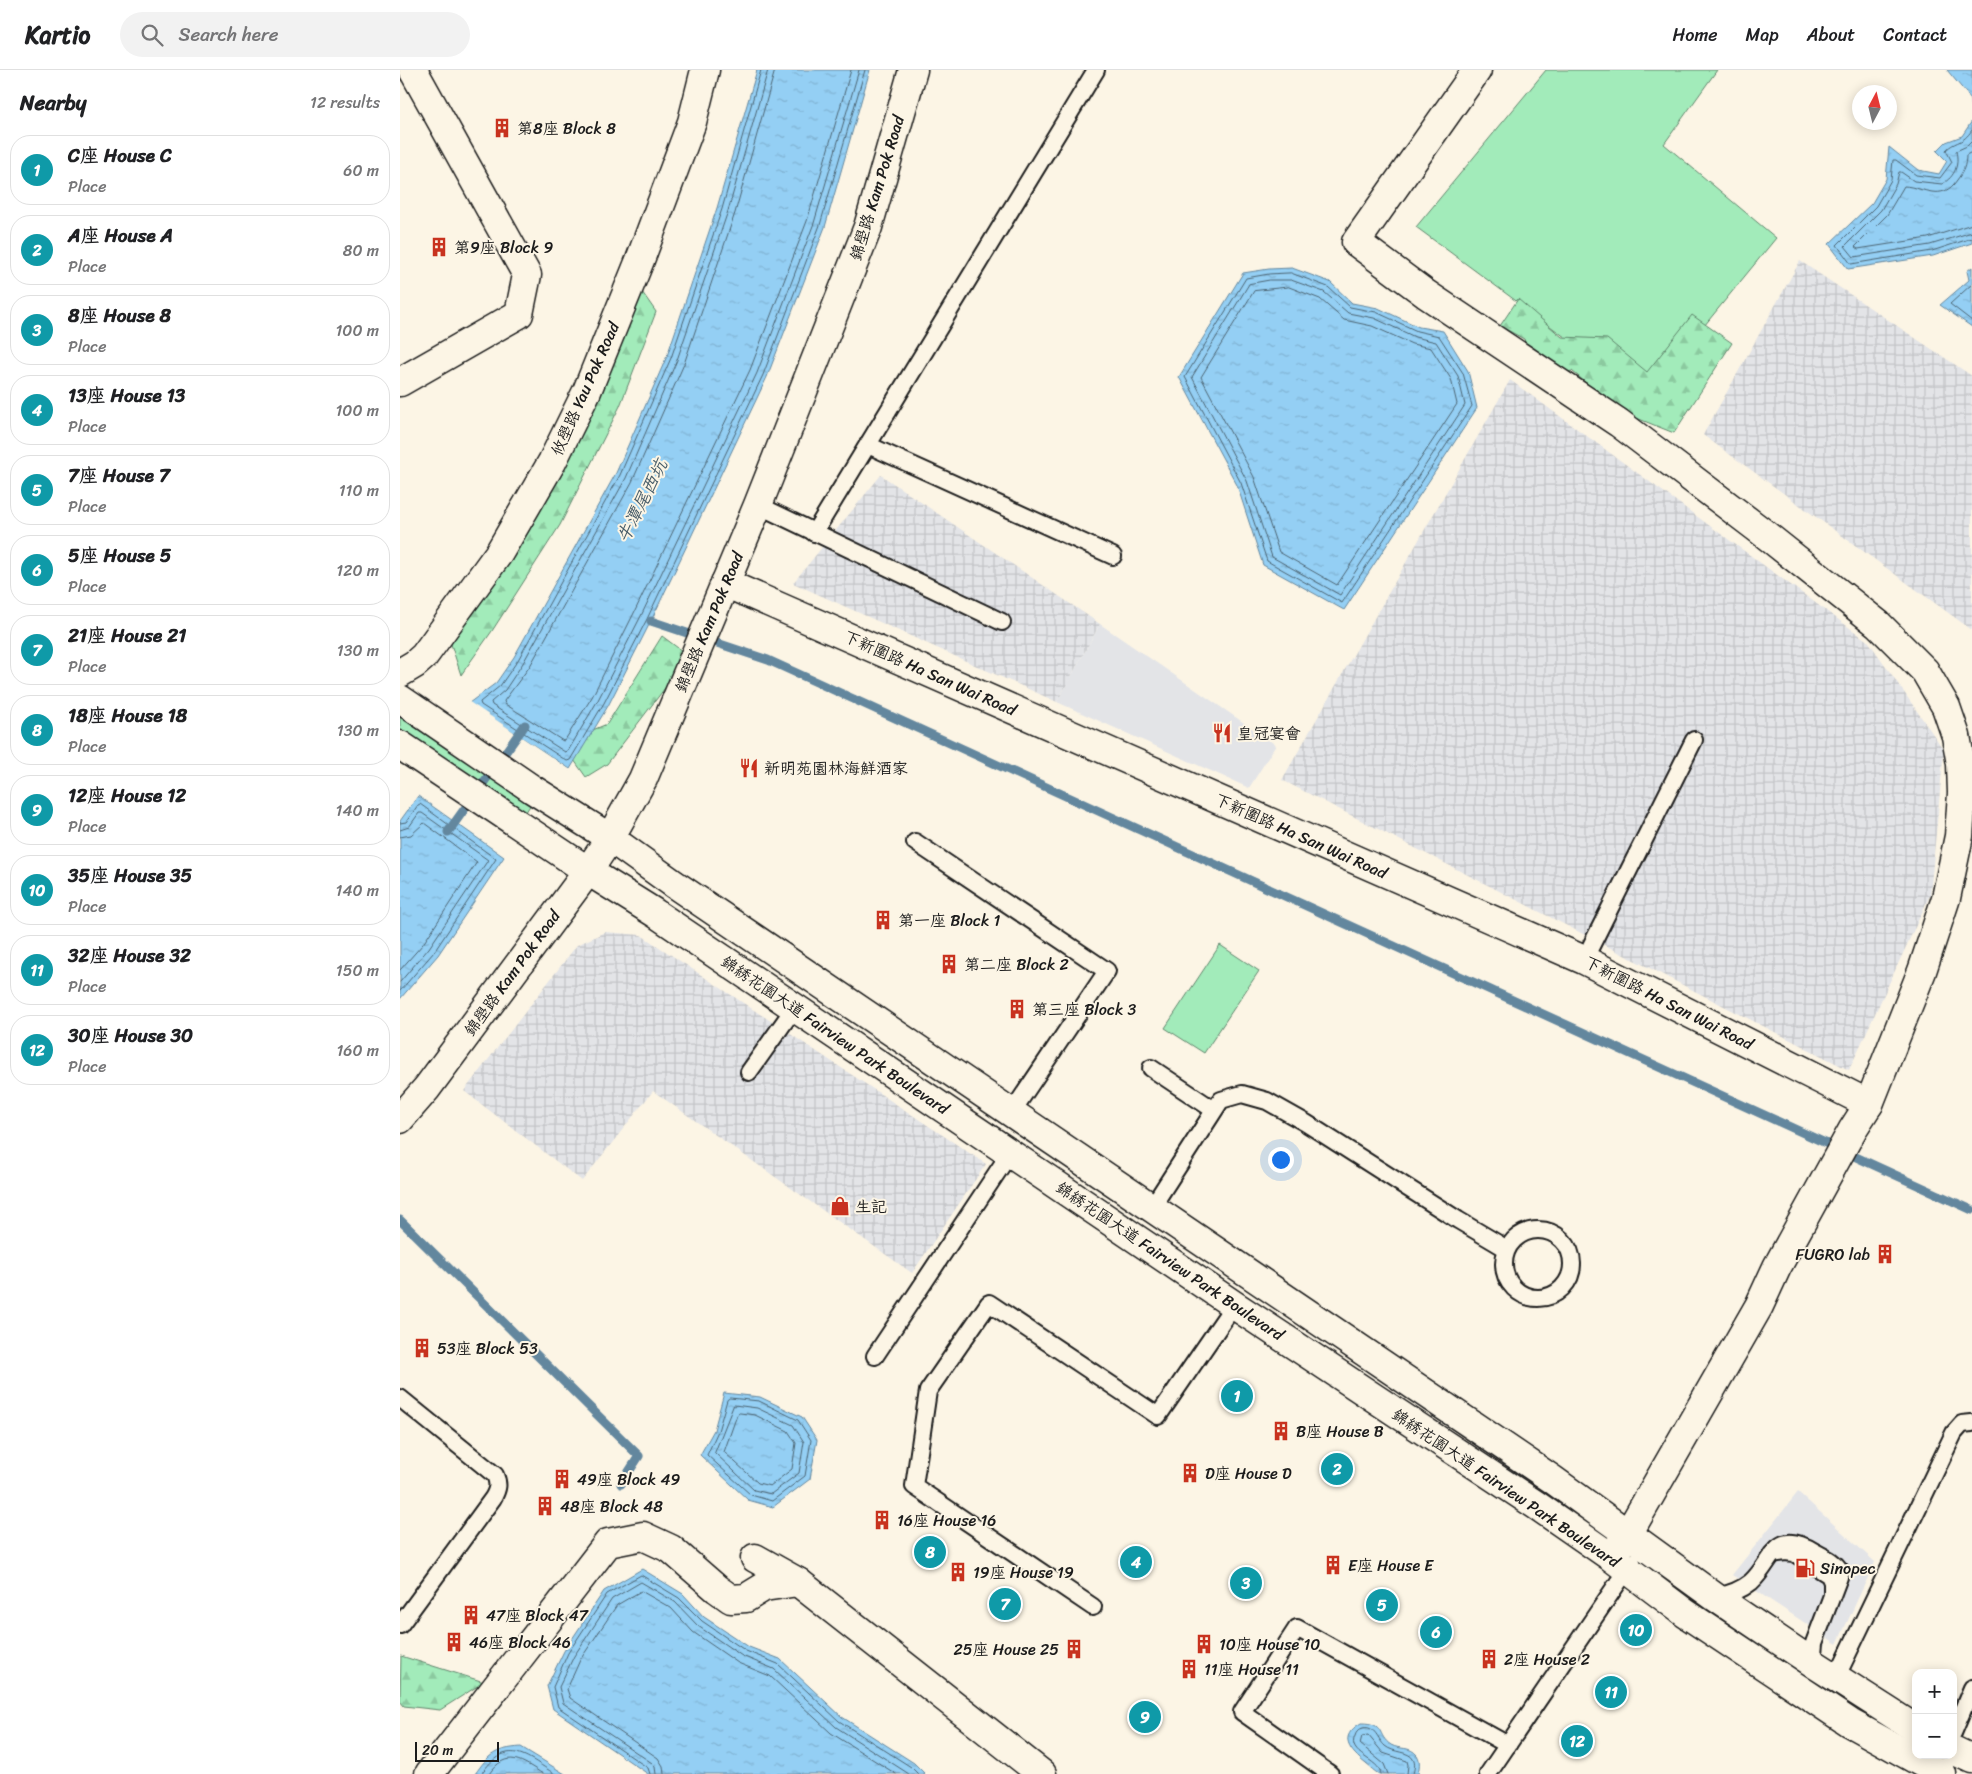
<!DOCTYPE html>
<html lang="en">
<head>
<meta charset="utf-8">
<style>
  body { margin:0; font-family:Sriracha,"LXGW WenKai TC",sans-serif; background:#f2f2f2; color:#202124 }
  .controls { position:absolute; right:15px; bottom:15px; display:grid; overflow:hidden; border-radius:10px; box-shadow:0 2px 12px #0003 }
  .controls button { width:45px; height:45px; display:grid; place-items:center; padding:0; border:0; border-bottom:1px solid #e0e0e0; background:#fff; color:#202124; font:25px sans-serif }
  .compass { position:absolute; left:1452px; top:15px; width:45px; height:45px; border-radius:50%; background:#fff; box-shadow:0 2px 12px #0003; rotate:7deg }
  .scale { position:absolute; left:15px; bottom:12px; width:84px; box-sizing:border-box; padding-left:5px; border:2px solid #1c1c1c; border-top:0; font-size:14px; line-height:18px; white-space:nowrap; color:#1c1c1c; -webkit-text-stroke:4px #fcf5e5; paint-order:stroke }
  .you { position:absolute; left:880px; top:1089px; width:18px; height:18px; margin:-12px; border:4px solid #fff; border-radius:50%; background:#1a73e8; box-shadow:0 0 0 8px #1a73e833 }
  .badge { display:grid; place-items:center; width:32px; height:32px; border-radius:50%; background:#0b8043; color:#fff; font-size:16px; font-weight:700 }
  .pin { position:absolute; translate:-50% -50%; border:2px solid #fff; box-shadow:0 1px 5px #0006 }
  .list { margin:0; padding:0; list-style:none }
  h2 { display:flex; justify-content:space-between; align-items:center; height:65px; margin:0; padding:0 20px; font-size:21px }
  h2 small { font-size:16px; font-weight:400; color:#757577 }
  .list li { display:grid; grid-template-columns:32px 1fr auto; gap:15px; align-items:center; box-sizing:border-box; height:70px; margin:0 10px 10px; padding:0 10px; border:1px solid #e0e0e0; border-radius:20px }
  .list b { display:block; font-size:19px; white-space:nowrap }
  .list p { margin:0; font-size:16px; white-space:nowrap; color:#757577 }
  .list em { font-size:16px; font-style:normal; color:#757577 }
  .icon { flex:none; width:28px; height:28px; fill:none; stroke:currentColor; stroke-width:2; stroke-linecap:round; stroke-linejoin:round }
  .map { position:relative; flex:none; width:1572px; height:1704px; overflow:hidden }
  header { display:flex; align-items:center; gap:30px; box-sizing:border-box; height:70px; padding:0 25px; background:#fff; border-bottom:1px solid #e0e0e0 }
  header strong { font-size:24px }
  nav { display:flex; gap:28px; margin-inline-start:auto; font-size:18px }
  .search { width:350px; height:45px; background:#f2f2f2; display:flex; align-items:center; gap:12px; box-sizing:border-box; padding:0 18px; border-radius:28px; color:#757577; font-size:19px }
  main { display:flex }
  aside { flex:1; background:#fff }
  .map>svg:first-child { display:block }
  .built { fill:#e3e4e7 }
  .industrial { fill:url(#industrial-grid) }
  .grass { fill:#a2ebba; stroke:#5f846b }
  .forest { fill:url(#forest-firs); stroke:#5f846b }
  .water { fill:url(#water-ripples); stroke:#64879e }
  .pier { fill:#fcf5e5 }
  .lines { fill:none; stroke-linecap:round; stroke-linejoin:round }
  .shore { stroke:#4c6472; stroke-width:1 }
  .stream { stroke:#64879e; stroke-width:9 }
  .service-casing { stroke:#1c1c1c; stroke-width:20 }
  .minor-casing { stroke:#1c1c1c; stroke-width:31 }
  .tertiary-casing { stroke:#1c1c1c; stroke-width:31 }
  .service { stroke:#fcf5e5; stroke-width:16 }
  .minor { stroke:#fcf5e5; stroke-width:28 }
  .tertiary { stroke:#fcf5e5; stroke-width:28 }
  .labels { text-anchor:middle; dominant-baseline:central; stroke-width:4; stroke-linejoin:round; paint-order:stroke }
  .poi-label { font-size:16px; fill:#1c1c1c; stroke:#fcf5e5; text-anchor:start }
  .street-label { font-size:16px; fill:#1c1c1c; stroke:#fcf5e5 }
  .water-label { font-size:18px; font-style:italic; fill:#465b68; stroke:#fcf5e5 }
</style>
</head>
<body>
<header>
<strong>Kartio</strong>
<div class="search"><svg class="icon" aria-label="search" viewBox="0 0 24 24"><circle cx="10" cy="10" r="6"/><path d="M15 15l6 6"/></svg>Search here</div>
<nav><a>Home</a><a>Map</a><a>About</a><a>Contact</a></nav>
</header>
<main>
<aside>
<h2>Nearby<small>12 results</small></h2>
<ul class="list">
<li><span class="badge" style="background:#0f9aa8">1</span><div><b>C座 House C</b><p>Place</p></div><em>60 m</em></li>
<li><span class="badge" style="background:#0f9aa8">2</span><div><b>A座 House A</b><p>Place</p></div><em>80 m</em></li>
<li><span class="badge" style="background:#0f9aa8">3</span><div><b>8座 House 8</b><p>Place</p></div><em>100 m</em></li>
<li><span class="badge" style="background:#0f9aa8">4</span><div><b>13座 House 13</b><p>Place</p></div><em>100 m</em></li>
<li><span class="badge" style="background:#0f9aa8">5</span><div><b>7座 House 7</b><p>Place</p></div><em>110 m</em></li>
<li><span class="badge" style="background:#0f9aa8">6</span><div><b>5座 House 5</b><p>Place</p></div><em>120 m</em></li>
<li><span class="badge" style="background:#0f9aa8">7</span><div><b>21座 House 21</b><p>Place</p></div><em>130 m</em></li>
<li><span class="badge" style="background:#0f9aa8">8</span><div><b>18座 House 18</b><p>Place</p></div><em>130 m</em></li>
<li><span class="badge" style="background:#0f9aa8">9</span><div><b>12座 House 12</b><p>Place</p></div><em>140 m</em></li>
<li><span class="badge" style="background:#0f9aa8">10</span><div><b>35座 House 35</b><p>Place</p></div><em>140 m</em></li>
<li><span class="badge" style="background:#0f9aa8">11</span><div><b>32座 House 32</b><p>Place</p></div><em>150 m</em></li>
<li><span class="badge" style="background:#0f9aa8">12</span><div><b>30座 House 30</b><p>Place</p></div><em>160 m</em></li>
</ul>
</aside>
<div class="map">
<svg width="1572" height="1704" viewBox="0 0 1572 1704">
  <defs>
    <pattern id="industrial-grid" width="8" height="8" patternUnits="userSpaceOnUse" patternTransform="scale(1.25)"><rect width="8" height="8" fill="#e3e4e7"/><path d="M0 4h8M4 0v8" fill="none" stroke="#c2c3c6"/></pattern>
    <pattern id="forest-firs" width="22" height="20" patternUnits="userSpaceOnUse" patternTransform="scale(1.25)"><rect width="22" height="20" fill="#a2ebba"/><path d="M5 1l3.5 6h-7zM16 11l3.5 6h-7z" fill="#8bc99f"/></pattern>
    <pattern id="water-ripples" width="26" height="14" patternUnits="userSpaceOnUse" patternTransform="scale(1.25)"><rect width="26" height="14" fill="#94cff4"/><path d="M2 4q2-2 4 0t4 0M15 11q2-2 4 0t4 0" fill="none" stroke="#7fb1d1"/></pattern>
  </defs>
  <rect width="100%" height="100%" fill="#fcf5e5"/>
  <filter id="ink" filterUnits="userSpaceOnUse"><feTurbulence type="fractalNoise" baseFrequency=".02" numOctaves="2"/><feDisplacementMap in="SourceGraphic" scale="10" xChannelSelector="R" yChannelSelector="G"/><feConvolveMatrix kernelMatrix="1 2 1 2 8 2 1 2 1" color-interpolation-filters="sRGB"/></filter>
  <g filter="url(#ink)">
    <g class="built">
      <path d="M700,554L876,675L849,718L657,632Z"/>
      <path d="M1398,1422L1475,1492L1437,1574L1332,1505Z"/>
    </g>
    <g class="industrial">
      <path d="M1400,191L1572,306V560L1303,365Z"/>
      <path d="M1110,310L1469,572L1544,680L1530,825L1449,1000L882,710Z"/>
      <path d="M481,405L700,554L657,632L393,513Z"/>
      <path d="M205,862L241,865L586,1094L512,1203L253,1021L182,1111L64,1021L177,875Z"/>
    </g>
    <g class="grass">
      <path d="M1146,0H1317L1264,74L1376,168L1246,327L1016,157Z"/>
      <path d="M0,646L131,734L124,745L0,662Z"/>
      <path d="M820,875L859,901L804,983L765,958Z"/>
    </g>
    <g class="forest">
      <path d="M240,219L256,242L220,336L160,455L92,561L61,605L50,571Z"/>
      <path d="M1118,229L1162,267L1207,269L1247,302L1292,245L1332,273L1274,363L1219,341L1172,301L1136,310L1124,269L1100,256Z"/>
      <path d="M262,566L286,584L268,614L207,694L186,707L162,673L207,654Z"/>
      <path d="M1,1586L84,1612L40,1640L4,1636L0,1631Z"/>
    </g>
    <g class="water">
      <path d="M357,0H470L425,157L367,307L251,551L208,636L170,699L69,633L96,613L114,587L216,403L267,286L317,138Z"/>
      <path d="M1547,0H1572V45L1571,29Z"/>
      <path d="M1572,51V173L1533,186L1448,199L1429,174L1472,133L1486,109L1489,77L1518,100L1539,104L1547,91L1537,81L1546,72L1562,66Z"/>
      <path d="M1572,197V257L1540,235L1569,210L1567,201Z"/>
      <path d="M892,198L930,212L952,233L978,238L1019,257L1043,261L1068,301L1077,338L944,540L863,495L837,415L779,307L843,203L869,199Z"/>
      <path d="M18,726L104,787L38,885L0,929V751Z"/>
      <path d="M324,1323L360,1327L402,1347L417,1370L410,1409L373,1437L348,1430L300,1385L314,1360Z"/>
      <path d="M242,1499L283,1524L304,1547L349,1577L380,1589L442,1647L514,1693L525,1704H248L153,1639L147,1616L164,1581L204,1521Z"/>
      <path d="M961,1653C986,1653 976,1665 991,1675C1000,1680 1010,1676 1017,1685C1021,1691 1019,1698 1018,1704C1008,1704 987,1704 979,1704C975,1702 970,1697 966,1694C950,1681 937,1667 961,1653Z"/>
      <path d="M121,1677L165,1704H75C89,1684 95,1679 121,1677Z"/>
    </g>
    <path class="pier" d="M68,631L172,701H169L68,635Z"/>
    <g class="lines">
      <g class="shore">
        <path d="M361,0L322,139L271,288L220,405L118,590L100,616L80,632L81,635L167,691L170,690L204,633L247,549L363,305L420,155L465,0"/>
        <path d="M368,0L328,141L277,290L226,408L123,593L105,620L91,632L92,635L165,682L168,681L198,630L241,546L357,303L414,153L459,0"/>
        <path d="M375,0L335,143L284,294L232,412L130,596L104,631L105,634L163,671L165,670L192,627L234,543L350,300L407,151L451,0"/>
        <path d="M1572,60C1562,75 1556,70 1546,80L1552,92L1540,108L1516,105L1496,90H1493L1491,110L1476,136L1437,175L1451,194L1532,181L1572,168"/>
        <path d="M1572,71L1567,76L1556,81C1559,94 1556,106 1542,114L1514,111L1501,102H1499L1496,114L1481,140L1445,176L1454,187L1530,175L1572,162"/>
        <path d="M1572,82L1566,85C1566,96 1563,102 1557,110C1542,133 1523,117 1504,116L1487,145L1455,177L1458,179L1528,168L1572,154"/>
        <path d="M891,203L928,217L950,237L976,242L1017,261L1039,266L1063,303L1072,336L942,533L867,491L841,413L785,307L846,208L869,204Z"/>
        <path d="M870,210H891L924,222L948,243L974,248L1015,267L1036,272L1058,306L1065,335L940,525L872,487L847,411L792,307L849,214Z"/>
        <path d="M1572,214L1550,234L1572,251"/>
        <path d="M889,217L920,229L944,250L972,256L1012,274L1031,278L1051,309L1057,334L937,515L879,482L854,407L801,307L854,221Z"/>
        <path d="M0,753L6,752L18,735L20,734L96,789L34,882L0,921"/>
        <path d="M0,760L9,757L19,743H22L88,790L29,878L0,912"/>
        <path d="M0,767L11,765L24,753L77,792L23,874L0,900"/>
        <path d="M330,1328L359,1331L398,1350L411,1370L405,1406L372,1431L351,1425L307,1385L318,1361L327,1330Z"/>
        <path d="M334,1335L357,1338L393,1355L404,1372L399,1403L371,1424L354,1420L315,1383Z"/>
        <path d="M340,1343L355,1345L388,1361L396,1373L392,1399L370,1416L358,1413L324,1382L337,1345Z"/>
        <path d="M81,1704C108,1667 124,1685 155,1704"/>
        <path d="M89,1704C107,1678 122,1691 143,1704"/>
        <path d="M250,1704L248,1698L158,1637L153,1617L168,1583L207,1524L241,1505L279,1528L302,1551L346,1581L378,1594L439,1651L511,1697L518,1704"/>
        <path d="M256,1704L255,1697L252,1693L163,1633L159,1617L174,1586L212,1529L241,1512L275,1532L298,1556L342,1586L374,1599L436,1657L509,1704"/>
        <path d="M264,1704L263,1696L258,1688L170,1628L167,1619L180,1590L217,1535L241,1521L271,1538L293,1562L338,1593L370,1606L431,1663L496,1704"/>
        <path d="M981,1704C980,1689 946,1685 955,1666C956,1662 959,1659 963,1658C975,1655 978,1670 985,1676C993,1683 1009,1681 1013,1689C1016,1694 1014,1699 1013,1704"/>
        <path d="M988,1704L984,1694L960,1674L962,1666L968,1665L983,1683L1007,1691L1008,1695L1007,1704"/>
      </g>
      <g class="stream">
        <path d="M251,551L368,590L1572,1140"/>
        <path d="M48,762L125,655"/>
        <path d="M0,1150L239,1386L221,1414"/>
      </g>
      <defs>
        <g id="service">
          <path d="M468,375L713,486"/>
          <path d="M358,435L602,552"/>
          <path d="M414,463L696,0"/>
          <path d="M515,772L707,901L612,1042"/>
          <path d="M1184,890L1294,670"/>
          <path d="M751,998L814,1040"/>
          <path d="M349,1002L395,937"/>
          <path d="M752,1137L821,1030L842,1024L867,1031L906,1053L1058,1150L1107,1179"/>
          <circle cx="1138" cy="1194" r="34"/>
          <path d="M475,1286L610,1083"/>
          <path d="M0,1328L95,1405C99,1414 98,1419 93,1428L0,1555"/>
          <path d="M1372,1484L1385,1482L1394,1483L1429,1505L1432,1512V1524"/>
          <path d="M1315,1527C1328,1525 1340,1521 1351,1512C1375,1490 1374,1456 1415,1482C1424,1487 1434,1491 1440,1500L1439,1507L1414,1573L1413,1585L1416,1595"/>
          <path d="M693,1537L514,1416L528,1321L589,1233L758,1346L834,1235"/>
          <path d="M1436,1608L1554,1363L1562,1354L1572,1353"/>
          <path d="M1553,1663L1572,1618"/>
          <path d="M930,1704L842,1642L897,1558L1108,1675"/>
          <path d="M1088,1704L1232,1492"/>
        </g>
        <g id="minor">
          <path d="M1077,0L956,172L1026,224L1219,353L1361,461L1478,554L1525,601L1546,637L1556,666L1561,694L1562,723L1559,766L1546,828L1522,901L1469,1034L1453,1059L1377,1197L1359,1236L1228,1464L1214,1483"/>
          <path d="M0,312L119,244L127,205L13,0"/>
          <path d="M325,513L1184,890L1469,1034"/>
          <path d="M0,603L15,594L24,586L99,483L152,392L187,321L240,190L292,52L305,0"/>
          <path d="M0,629L132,719L210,768"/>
          <path d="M0,675L188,801"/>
          <path d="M355,1488L398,1512L642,1704"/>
          <path d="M29,1704L208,1473L243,1466L271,1479L317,1519L331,1529L346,1528L364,1517L398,1512"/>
        </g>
        <g id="tertiary">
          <path d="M210,768L274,814L1152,1409L1315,1527L1416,1595L1516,1659"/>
          <path d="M188,801L255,843L834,1235L1136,1435L1211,1487L1285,1543L1450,1653L1542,1704"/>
          <path d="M0,1049L27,1018L188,801L210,768L243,709L358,435L468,157L513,0"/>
          <path d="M1553,1680L1572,1689"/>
        </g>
      </defs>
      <use href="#service" class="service-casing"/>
      <use href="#minor" class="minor-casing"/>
      <use href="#tertiary" class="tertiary-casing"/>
      <use href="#service" class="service"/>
      <use href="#minor" class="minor"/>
      <use href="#tertiary" class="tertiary"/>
    </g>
  </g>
  <defs>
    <symbol id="building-bare" viewBox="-9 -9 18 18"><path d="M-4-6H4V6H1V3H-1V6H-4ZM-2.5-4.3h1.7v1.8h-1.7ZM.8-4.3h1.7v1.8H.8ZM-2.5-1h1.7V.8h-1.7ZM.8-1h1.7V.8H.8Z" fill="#c8321e" stroke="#fcf5e5" stroke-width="2.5" paint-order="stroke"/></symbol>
    <symbol id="restaurant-bare" viewBox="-9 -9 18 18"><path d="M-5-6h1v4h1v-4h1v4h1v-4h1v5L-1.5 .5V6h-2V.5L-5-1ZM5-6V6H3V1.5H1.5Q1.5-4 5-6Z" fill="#c8321e" stroke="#fcf5e5" stroke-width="2.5" paint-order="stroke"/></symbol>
    <symbol id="shop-bare" viewBox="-9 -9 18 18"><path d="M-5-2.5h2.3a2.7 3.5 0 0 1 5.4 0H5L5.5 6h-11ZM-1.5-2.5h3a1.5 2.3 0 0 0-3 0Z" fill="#c8321e" stroke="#fcf5e5" stroke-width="2.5" paint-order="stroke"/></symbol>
    <symbol id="fuel-bare" viewBox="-9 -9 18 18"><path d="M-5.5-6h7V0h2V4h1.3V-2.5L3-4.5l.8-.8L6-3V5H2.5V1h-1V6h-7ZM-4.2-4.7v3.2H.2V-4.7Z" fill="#c8321e" stroke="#fcf5e5" stroke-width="2.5" paint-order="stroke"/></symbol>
  </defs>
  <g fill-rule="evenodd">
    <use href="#building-bare" x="88" y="44" width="28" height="28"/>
    <use href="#building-bare" x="25" y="163" width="28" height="28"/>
    <use href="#restaurant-bare" x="808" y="649" width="28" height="28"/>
    <use href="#restaurant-bare" x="335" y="684" width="28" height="28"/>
    <use href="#building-bare" x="469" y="836" width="28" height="28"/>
    <use href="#building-bare" x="535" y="880" width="28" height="28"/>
    <use href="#building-bare" x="603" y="925" width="28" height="28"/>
    <use href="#shop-bare" x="426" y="1122" width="28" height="28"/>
    <use href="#building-bare" x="1471" y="1170" width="28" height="28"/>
    <use href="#building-bare" x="8" y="1264" width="28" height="28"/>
    <use href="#building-bare" x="867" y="1347" width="28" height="28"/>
    <use href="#building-bare" x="776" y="1389" width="28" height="28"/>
    <use href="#building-bare" x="148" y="1395" width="28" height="28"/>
    <use href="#building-bare" x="131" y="1422" width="28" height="28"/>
    <use href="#building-bare" x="468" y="1436" width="28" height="28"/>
    <use href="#building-bare" x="919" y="1481" width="28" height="28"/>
    <use href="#fuel-bare" x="1391" y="1484" width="28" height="28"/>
    <use href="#building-bare" x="544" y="1488" width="28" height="28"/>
    <use href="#building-bare" x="57" y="1531" width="28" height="28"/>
    <use href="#building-bare" x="40" y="1558" width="28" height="28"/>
    <use href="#building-bare" x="790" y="1560" width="28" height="28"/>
    <use href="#building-bare" x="660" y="1565" width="28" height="28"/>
    <use href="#building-bare" x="1075" y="1575" width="28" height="28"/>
    <use href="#building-bare" x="775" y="1585" width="28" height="28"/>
  </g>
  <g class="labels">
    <g class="poi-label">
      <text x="117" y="58">第8座 Block 8</text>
      <text x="54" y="177">第9座 Block 9</text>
      <text x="837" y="663">皇冠宴會</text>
      <text x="364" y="698">新明苑園林海鮮酒家</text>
      <text x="498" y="850">第一座 Block 1</text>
      <text x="564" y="894">第二座 Block 2</text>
      <text x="632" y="939">第三座 Block 3</text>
      <text x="455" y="1136">生記</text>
      <text x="1470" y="1184" text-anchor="end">FUGRO lab</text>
      <text x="37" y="1278">53座 Block 53</text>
      <text x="896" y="1361">B座 House B</text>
      <text x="805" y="1403">D座 House D</text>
      <text x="177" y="1409">49座 Block 49</text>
      <text x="160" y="1436">48座 Block 48</text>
      <text x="497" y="1450">16座 House 16</text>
      <text x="948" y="1495">E座 House E</text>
      <text x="1420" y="1498">Sinopec</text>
      <text x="573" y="1502">19座 House 19</text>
      <text x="86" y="1545">47座 Block 47</text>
      <text x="69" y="1572">46座 Block 46</text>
      <text x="819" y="1574">10座 House 10</text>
      <text x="659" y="1579" text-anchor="end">25座 House 25</text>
      <text x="1104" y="1589">2座 House 2</text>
      <text x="804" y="1599">11座 House 11</text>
    </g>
    <g class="street-label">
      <text transform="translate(477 118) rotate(-73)">錦壆路 Kam Pok Road</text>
      <text transform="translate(185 319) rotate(-66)">攸壆路 Yau Pok Road</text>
      <text transform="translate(309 552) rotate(-67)">錦壆路 Kam Pok Road</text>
      <text transform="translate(530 603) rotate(24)">下新圍路 Ha San Wai Road</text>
      <text transform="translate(901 766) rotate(24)">下新圍路 Ha San Wai Road</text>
      <text transform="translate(112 903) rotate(-54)">錦壆路 Kam Pok Road</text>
      <text transform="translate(1269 933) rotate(27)">下新圍路 Ha San Wai Road</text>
      <text transform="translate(435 965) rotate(34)">錦綉花園大道 Fairview Park Boulevard</text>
      <text transform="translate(770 1191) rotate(34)">錦綉花園大道 Fairview Park Boulevard</text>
      <text transform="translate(1106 1418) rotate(34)">錦綉花園大道 Fairview Park Boulevard</text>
    </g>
    <g class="water-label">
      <text transform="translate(242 431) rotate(-63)">牛潭尾西坑</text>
    </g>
  </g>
</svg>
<div class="controls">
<button>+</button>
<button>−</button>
</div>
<svg class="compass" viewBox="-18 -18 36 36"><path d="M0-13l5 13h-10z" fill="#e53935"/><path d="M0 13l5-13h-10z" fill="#757577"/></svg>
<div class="scale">20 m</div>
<div class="you"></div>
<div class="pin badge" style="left:837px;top:1326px;background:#0f9aa8">1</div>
<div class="pin badge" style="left:937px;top:1399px;background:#0f9aa8">2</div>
<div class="pin badge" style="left:846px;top:1513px;background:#0f9aa8">3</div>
<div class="pin badge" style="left:736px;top:1492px;background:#0f9aa8">4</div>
<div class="pin badge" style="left:982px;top:1535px;background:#0f9aa8">5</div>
<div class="pin badge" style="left:1036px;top:1562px;background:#0f9aa8">6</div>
<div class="pin badge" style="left:605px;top:1534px;background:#0f9aa8">7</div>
<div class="pin badge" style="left:530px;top:1482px;background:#0f9aa8">8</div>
<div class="pin badge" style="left:745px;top:1647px;background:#0f9aa8">9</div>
<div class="pin badge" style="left:1236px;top:1560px;background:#0f9aa8">10</div>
<div class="pin badge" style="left:1211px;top:1622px;background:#0f9aa8">11</div>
<div class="pin badge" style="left:1177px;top:1671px;background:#0f9aa8">12</div>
</div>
</main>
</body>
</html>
